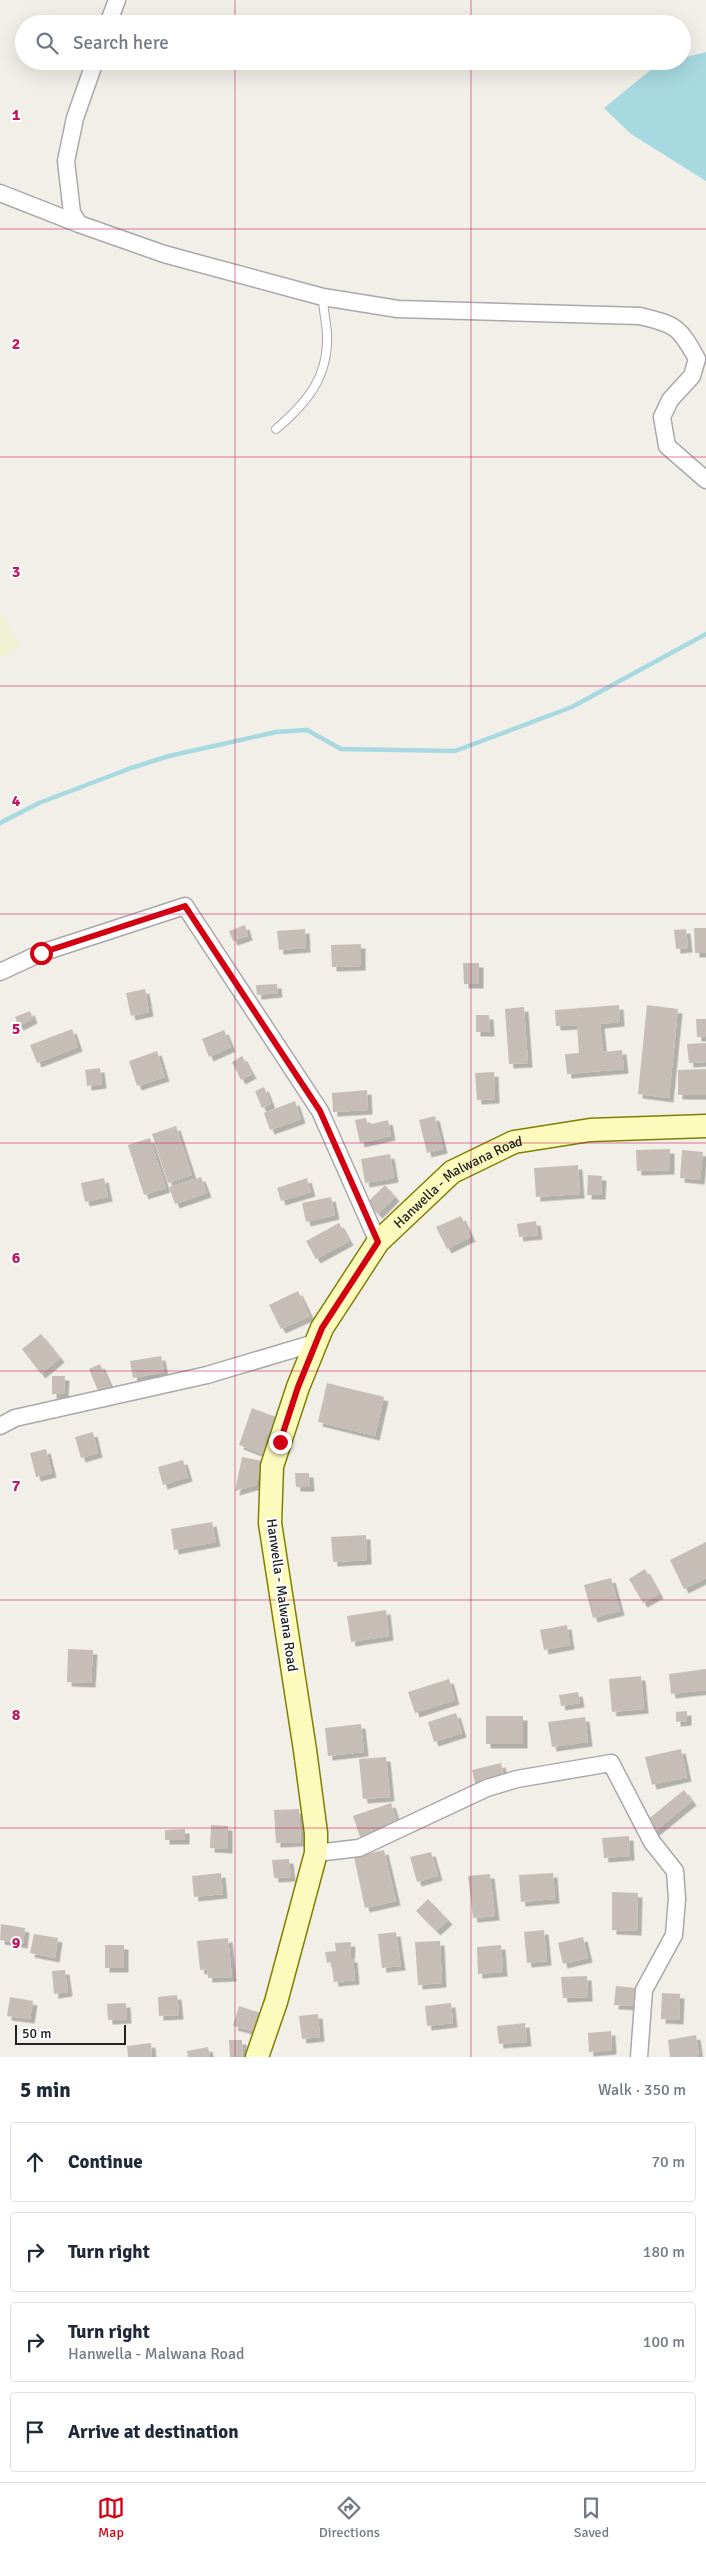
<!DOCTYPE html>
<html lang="en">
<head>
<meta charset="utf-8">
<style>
  body { margin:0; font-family:Signika,sans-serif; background:#f2f2f3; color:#1f2937 }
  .scale { position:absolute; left:15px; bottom:12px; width:111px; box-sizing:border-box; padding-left:5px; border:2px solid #222; border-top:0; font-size:14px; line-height:18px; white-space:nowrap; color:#222; -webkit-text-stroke:4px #fff; paint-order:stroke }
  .stop { position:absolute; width:15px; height:15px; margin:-11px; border:4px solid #d30012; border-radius:50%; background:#fff }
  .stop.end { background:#d30012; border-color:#fff; box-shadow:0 1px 5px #0008 }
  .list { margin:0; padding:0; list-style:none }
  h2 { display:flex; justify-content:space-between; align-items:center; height:65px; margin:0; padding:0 20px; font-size:21px }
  h2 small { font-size:16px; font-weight:400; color:#747a83 }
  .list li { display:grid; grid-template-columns:32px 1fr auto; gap:15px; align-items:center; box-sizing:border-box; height:80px; margin:0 10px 10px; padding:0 10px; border:1px solid #e0e1e3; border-radius:5px }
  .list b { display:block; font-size:19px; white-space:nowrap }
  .list p { margin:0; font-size:16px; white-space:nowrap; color:#747a83 }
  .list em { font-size:16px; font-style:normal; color:#747a83 }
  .icon { flex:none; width:28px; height:28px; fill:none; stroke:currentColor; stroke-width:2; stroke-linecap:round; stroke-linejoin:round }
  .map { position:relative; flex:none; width:706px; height:2057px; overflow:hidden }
  .search { position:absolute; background:#fff; box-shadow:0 5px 20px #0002; left:15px; right:15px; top:15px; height:55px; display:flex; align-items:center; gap:12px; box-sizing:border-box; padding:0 18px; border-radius:28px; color:#747a83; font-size:19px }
  .sheet { height:425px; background:#fff }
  nav { display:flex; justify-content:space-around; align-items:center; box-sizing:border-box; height:70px; border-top:1px solid #e0e1e3; background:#fff; font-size:14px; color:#747a83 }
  nav a { display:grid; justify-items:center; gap:2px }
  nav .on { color:#d30012 }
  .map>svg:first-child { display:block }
  .farmland { fill:#f1f1d3 }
  .water { fill:#a7d9e1 }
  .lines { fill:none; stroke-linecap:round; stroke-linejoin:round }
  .stream { stroke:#a7d9e1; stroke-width:4.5 }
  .building { fill:#c7bdb7; filter:url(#shadow) }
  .lane-casing { stroke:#a9a9a9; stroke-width:10 }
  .street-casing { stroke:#a9a9a9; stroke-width:19 }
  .secondary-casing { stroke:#7e8100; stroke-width:25 }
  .lane { stroke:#fff; stroke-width:8 }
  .street { stroke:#fff; stroke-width:16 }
  .secondary { stroke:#fcfabc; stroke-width:22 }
  .route { stroke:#d30012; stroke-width:6 }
  .grid { fill:none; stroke:#c2185b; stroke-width:1; stroke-opacity:0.55 }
  .labels { text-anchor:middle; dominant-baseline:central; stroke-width:4; stroke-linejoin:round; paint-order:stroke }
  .street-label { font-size:14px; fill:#222; stroke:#fff }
  .grid-label { font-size:16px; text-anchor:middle; font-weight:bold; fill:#c2185b; stroke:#fff; stroke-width:4; stroke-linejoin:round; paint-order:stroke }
</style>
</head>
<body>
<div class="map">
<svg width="706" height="2057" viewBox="0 0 706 2057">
  <defs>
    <filter id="shadow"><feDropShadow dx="4.5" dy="4.5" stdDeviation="0" flood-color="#0004"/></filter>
  </defs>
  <rect width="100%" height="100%" fill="#f2eee8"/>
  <path class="farmland" d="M0,611L20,646L0,658Z"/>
  <path class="water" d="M706,52V181L631,134L604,108L658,64L682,61V58Z"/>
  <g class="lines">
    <path class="stream" d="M0,823L39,803L131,768L169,756L276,732L307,730L341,749L455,751L572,707L706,634"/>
  </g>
  <g class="building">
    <path d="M245,925L248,936L233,941L229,931Z"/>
    <path d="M694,928H706V953H695Z"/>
    <path d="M305,929L306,948L279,950L277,931Z"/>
    <path d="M686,929L688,948L676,949L674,930Z"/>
    <path d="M361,944V966L332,967L331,945Z"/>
    <path d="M463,963H479V984H464Z"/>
    <path d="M277,984L278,993L257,995L256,985Z"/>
    <path d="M145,989L149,1012L131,1016L126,993Z"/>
    <path d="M619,1005L620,1022L600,1024L603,1052L622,1050L624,1069L567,1074L565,1054L579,1053L577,1025L556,1026L555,1010Z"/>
    <path d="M647,1005L678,1009L669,1098L638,1094Z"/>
    <path d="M524,1007L528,1063L509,1064L505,1009Z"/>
    <path d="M30,1011L33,1019L19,1026L15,1017Z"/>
    <path d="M476,1015H489L490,1032H476Z"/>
    <path d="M696,1019H706V1037H697Z"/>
    <path d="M72,1029L78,1047L37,1063L30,1045Z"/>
    <path d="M224,1030L231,1047L209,1057L202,1039Z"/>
    <path d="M706,1043V1062L689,1063L687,1044Z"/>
    <path d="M157,1051L165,1077L137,1086L129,1061Z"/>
    <path d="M242,1056L252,1074L241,1080L232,1062Z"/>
    <path d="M100,1068L102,1084L87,1086L85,1070Z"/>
    <path d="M706,1069V1095H678V1070Z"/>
    <path d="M494,1072L495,1099L477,1100L475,1073Z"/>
    <path d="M264,1087L271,1104L262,1108L255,1091Z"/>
    <path d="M367,1090L368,1110L333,1112L332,1093Z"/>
    <path d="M295,1101L301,1119L270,1130L264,1113Z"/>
    <path d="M435,1116L443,1149L427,1153L419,1120Z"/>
    <path d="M366,1118L368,1125L388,1120L391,1136L360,1143L355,1120Z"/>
    <path d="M176,1126L192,1175L168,1183L152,1134Z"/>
    <path d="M150,1138L166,1188L144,1195L128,1145Z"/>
    <path d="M670,1149V1170L637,1171L636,1150Z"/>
    <path d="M682,1150L703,1152L700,1180L680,1178Z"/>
    <path d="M390,1154L394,1178L365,1183L361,1159Z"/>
    <path d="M578,1165L580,1194L536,1197L534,1168Z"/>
    <path d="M588,1175L602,1176L601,1195H587Z"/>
    <path d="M201,1177L207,1193L175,1204L169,1187Z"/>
    <path d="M104,1178L108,1197L85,1202L81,1183Z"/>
    <path d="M307,1178L311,1192L281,1201L277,1188Z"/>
    <path d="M385,1185L395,1197L378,1214L367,1203Z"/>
    <path d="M331,1197L335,1215L306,1222L302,1203Z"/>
    <path d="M461,1216L471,1237L447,1249L436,1227Z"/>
    <path d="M536,1221L538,1235L519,1237L517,1224Z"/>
    <path d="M339,1223L349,1241L316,1259L306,1241Z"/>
    <path d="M298,1291L310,1316L281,1329L269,1305Z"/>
    <path d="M41,1334L60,1358L41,1374L22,1349Z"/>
    <path d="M161,1356L164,1372L133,1378L130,1361Z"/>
    <path d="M100,1364L110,1386L98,1391L89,1369Z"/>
    <path d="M52,1376H65L64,1394H52Z"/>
    <path d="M327,1383L384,1397L375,1436L318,1422Z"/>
    <path d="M252,1408L276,1417L263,1454L239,1445Z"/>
    <path d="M93,1432L98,1453L81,1458L75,1437Z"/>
    <path d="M46,1449L52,1473L36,1477L30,1453Z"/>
    <path d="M242,1457L262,1461L256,1485L235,1491Z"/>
    <path d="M183,1460L188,1477L163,1485L158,1467Z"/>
    <path d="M295,1473H309L310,1487H296Z"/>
    <path d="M212,1522L216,1542L174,1550L171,1529Z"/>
    <path d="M366,1535L367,1560L333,1562L331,1537Z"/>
    <path d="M706,1542V1578L684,1589L670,1560Z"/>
    <path d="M645,1569L659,1594L643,1603L629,1579Z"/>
    <path d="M611,1578L620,1611L593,1618L584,1585Z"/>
    <path d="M386,1610L389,1636L351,1642L347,1616Z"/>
    <path d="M567,1625L570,1645L544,1650L540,1630Z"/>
    <path d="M68,1649L93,1650L91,1683L67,1682Z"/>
    <path d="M706,1669V1690L671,1694L669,1674Z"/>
    <path d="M641,1676L644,1709L612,1712L609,1679Z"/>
    <path d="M449,1679L455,1700L415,1713L408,1692Z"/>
    <path d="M578,1692L580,1703L561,1706L559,1695Z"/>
    <path d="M687,1711V1721L676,1722V1712Z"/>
    <path d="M456,1713L462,1733L434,1742L428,1722Z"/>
    <rect x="486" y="1716" width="37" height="28"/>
    <path d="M585,1717L588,1742L552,1747L548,1722Z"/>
    <path d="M361,1724L364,1752L328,1756L325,1728Z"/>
    <path d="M681,1749L687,1777L652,1785L645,1757Z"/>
    <path d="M386,1757L390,1797L363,1799L359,1759Z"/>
    <path d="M501,1763L505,1780L476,1787L472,1770Z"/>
    <path d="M684,1790L692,1801L654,1832L646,1821Z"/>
    <path d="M391,1803L398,1825L360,1837L353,1816Z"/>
    <path d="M299,1809L301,1842L276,1843L274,1810Z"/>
    <path d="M211,1825L228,1826V1849L210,1848Z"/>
    <path d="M185,1829V1840H165V1830Z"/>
    <path d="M629,1836L630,1856L604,1858L602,1838Z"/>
    <path d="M384,1850L396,1901L365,1908L354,1857Z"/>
    <path d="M431,1852L438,1876L417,1882L410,1857Z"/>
    <path d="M289,1859L291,1877L274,1878L272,1860Z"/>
    <path d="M221,1873L223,1894L194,1897L192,1876Z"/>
    <path d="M553,1873L555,1899L521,1902L519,1875Z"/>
    <path d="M490,1874L495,1916L473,1918L468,1876Z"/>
    <path d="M612,1892L638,1893L637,1931L612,1930Z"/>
    <path d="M428,1899L448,1920L436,1931L416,1911Z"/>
    <path d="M1,1924L25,1928L23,1944L0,1940Z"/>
    <path d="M544,1930L547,1961L527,1963L524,1932Z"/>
    <path d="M396,1932L401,1966L382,1968L378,1934Z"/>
    <path d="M34,1934L58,1938L55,1958L30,1953Z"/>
    <path d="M583,1937L588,1958L563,1964L558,1943Z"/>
    <path d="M228,1938L232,1977L208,1978L207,1969L200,1970L197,1941Z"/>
    <path d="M440,1941L442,1983L418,1985L415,1942Z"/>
    <path d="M351,1942L350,1958H353L355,1980L334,1982L331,1962L327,1963L325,1952L336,1951L335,1943Z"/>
    <rect x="105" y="1945" width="19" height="23"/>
    <path d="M501,1945L503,1972L478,1974L477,1947Z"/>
    <path d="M65,1970L68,1992L54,1994L52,1971Z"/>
    <path d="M587,1976L588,1997L563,1998L561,1977Z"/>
    <path d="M616,1986L636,1988L634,2006L614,2005Z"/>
    <path d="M662,1993L680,1994L679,2020L661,2019Z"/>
    <path d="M177,1995L179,2015L159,2016L158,1997Z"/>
    <path d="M10,1997L33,2001L30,2019L7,2016Z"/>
    <path d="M126,2003L127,2019L108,2020L107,2004Z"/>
    <path d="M451,2003L453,2023L427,2026L425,2006Z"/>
    <path d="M239,2006L261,2013L256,2032L233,2026Z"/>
    <path d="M318,2014L320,2037L302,2039L299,2016Z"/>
    <path d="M525,2023L527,2042L499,2044L497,2026Z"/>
    <path d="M611,2031L612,2050L589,2052L588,2033Z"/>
    <path d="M696,2035L699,2056L670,2057L668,2040Z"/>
    <path d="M229,2040H242L243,2057H230Z"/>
    <path d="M151,2043L152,2057H128L127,2046Z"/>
    <path d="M208,2047L210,2057H188L187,2051Z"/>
  </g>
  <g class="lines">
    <defs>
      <path id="lane" d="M276,429C308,402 329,376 327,333C326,321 323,309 323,297"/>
      <g id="street">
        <path d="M108,24L117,0"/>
        <path d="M95,61L75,118L66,161L72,213L79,224L164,254L323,297L398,309L640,316C676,325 679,326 697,359L692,376L670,400L662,417L667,446L706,480"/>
        <path d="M0,193L79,224"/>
        <path d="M0,972L41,953L185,906L320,1111L378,1242"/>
        <path d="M0,1426L15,1418L207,1375L318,1342"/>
        <path d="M316,1853L359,1848L487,1788L517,1779L611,1763L652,1842L675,1871L677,1899L674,1935L644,1990L639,2057"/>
      </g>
      <g id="secondary">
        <path id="s1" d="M257,2057L276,2002L316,1853V1833L305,1750L270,1523L272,1466L298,1387L322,1328L378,1242L452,1172L514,1142L590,1130L706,1126"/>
      </g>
    </defs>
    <use href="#lane" class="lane-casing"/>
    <use href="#street" class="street-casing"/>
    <use href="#secondary" class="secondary-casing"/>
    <use href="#lane" class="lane"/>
    <use href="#street" class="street"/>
    <use href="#secondary" class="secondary"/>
  </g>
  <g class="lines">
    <path class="route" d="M41,953L185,906L320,1111L378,1242L322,1328L298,1387L280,1442"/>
  </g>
  <path class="grid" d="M235,0V24M471,0V24M235,61V2057M471,61V2057M0,229H706M0,457H706M0,686H706M0,914H706M0,1143H706M0,1371H706M0,1600H706M0,1828H706"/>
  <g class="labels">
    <g class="street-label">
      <text stroke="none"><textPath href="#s1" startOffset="954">Hanwella - Malwana Road</textPath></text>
      <text transform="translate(282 1595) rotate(82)">Hanwella - Malwana Road</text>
    </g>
  </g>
  <g class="grid-label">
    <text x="16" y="120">1</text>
    <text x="16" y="349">2</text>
    <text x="16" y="577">3</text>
    <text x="16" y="806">4</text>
    <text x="16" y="1034">5</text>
    <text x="16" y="1263">6</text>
    <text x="16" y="1491">7</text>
    <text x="16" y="1720">8</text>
    <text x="16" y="1948">9</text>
  </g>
</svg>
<div class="scale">50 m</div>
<div class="stop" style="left:41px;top:953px"></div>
<div class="stop end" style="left:280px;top:1442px"></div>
<div class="search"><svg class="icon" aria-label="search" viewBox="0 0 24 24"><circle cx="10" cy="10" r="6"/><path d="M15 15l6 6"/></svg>Search here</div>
</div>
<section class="sheet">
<h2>5 min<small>Walk · 350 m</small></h2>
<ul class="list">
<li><svg class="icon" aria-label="ahead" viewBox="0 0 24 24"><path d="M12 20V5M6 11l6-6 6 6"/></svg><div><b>Continue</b></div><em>70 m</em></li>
<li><svg class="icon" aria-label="right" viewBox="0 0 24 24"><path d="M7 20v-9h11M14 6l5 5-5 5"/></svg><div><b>Turn right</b></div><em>180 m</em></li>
<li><svg class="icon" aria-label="right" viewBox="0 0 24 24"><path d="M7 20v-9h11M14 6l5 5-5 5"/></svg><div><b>Turn right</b><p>Hanwella - Malwana Road</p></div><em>100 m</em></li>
<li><svg class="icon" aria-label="arrive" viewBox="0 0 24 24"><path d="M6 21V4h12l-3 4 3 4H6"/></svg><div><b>Arrive at destination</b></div></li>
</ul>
</section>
<nav>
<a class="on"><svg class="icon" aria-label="map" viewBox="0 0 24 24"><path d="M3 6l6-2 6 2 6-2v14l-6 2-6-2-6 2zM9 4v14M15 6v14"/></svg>Map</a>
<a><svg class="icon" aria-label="directions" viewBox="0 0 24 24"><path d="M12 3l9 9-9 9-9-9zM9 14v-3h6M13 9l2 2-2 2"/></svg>Directions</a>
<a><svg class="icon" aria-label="saved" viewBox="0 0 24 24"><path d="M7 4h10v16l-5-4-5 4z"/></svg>Saved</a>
</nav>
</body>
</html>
